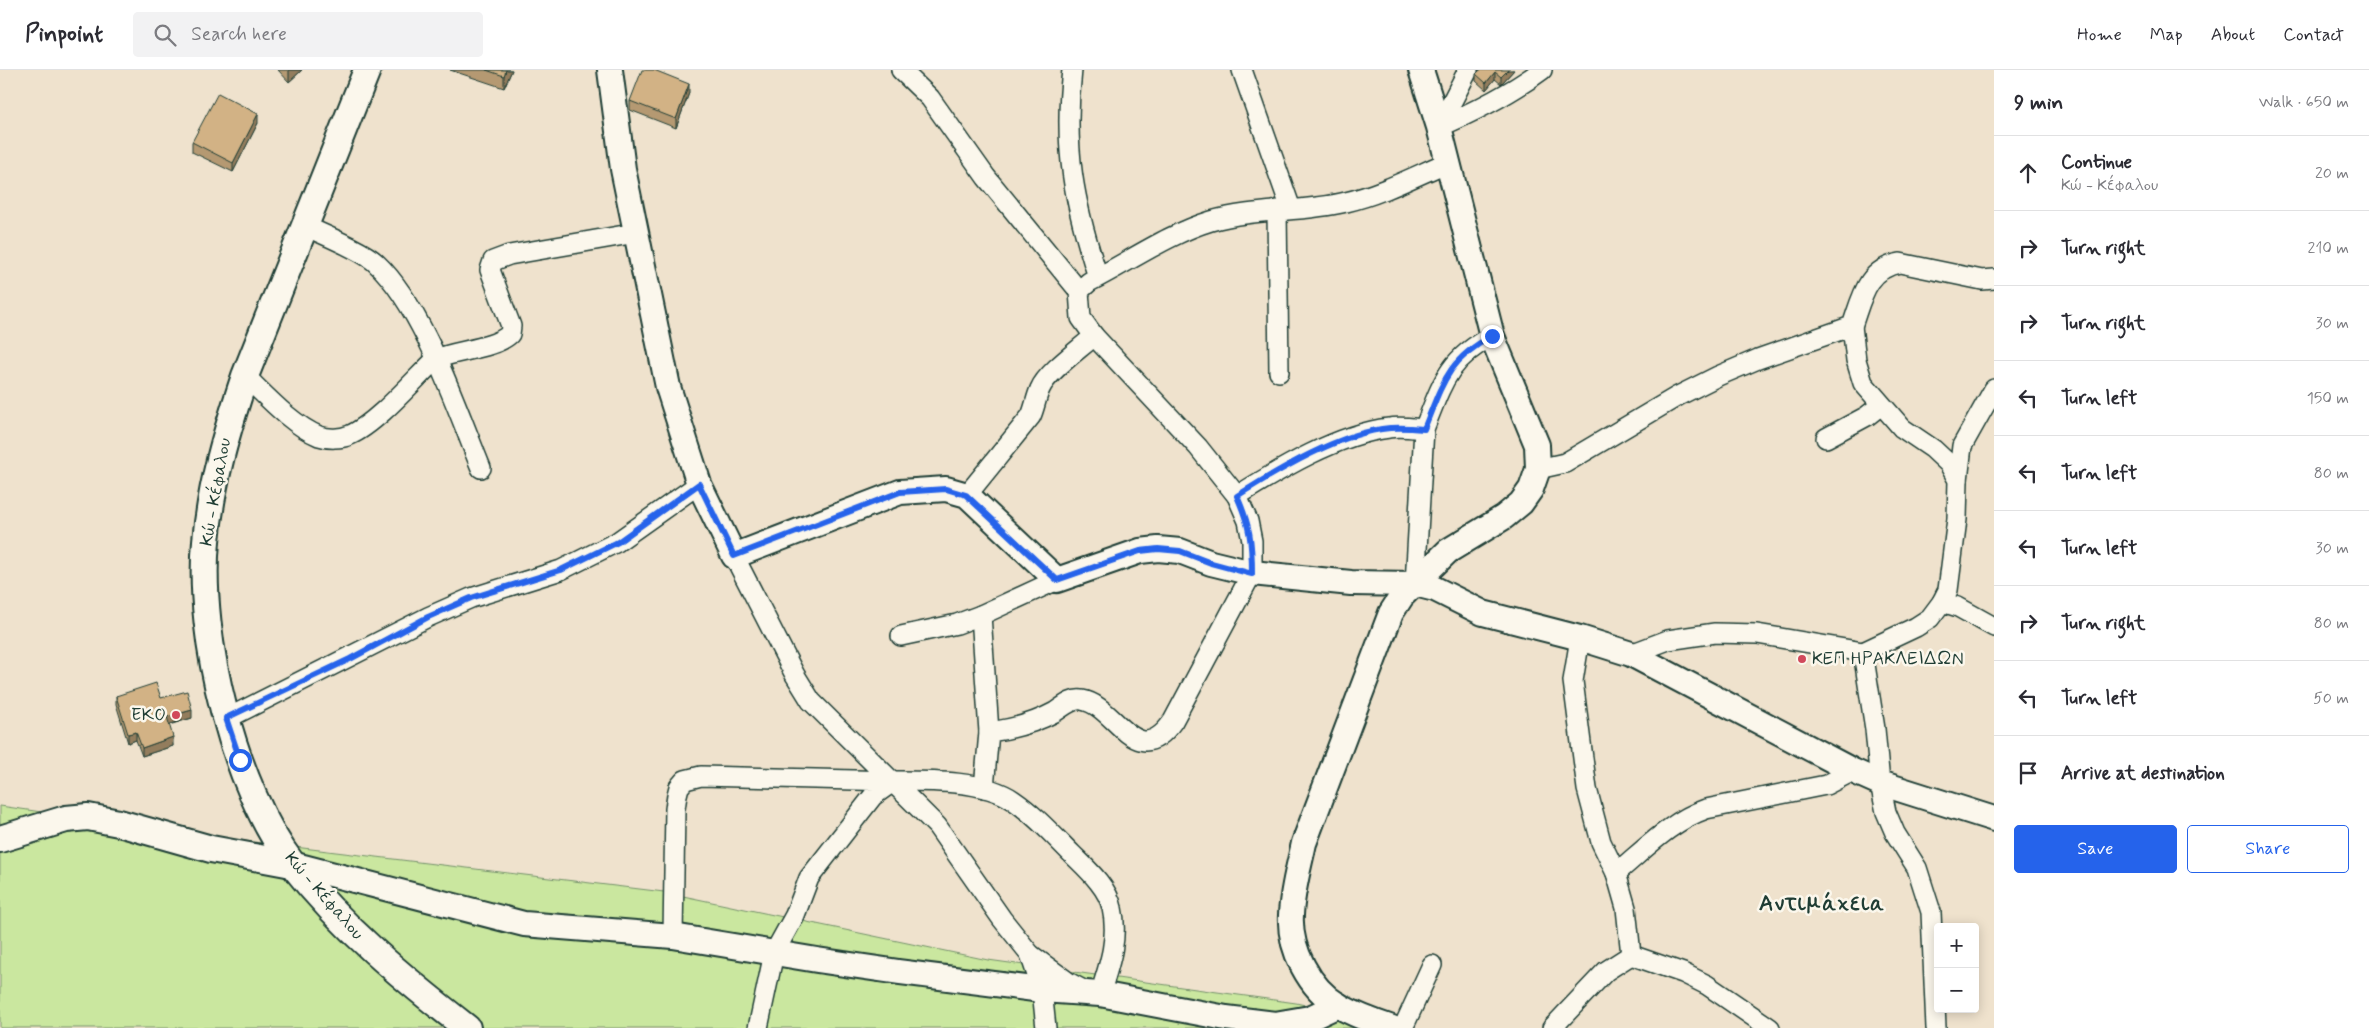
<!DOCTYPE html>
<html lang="en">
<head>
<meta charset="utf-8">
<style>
  body { margin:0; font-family:Mynerve,sans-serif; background:#f2f2f3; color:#2b2b33 }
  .controls { position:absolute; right:15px; bottom:15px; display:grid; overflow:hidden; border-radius:5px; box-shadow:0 2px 12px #0003 }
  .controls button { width:45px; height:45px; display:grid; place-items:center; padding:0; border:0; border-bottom:1px solid #e1e1e2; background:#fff; color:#2b2b33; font:25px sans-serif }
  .stop { position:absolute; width:15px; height:15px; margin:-11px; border:4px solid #2563eb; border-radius:50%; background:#fff }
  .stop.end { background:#2563eb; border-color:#fff; box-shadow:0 1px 5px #0008 }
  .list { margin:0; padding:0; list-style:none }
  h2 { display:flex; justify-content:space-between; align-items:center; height:65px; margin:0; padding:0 20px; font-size:21px }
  h2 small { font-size:16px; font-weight:400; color:#7c7c81 }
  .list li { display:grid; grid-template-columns:32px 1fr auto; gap:15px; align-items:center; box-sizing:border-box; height:75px; padding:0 20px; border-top:1px solid #e1e1e2 }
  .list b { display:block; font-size:19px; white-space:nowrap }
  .list p { margin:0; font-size:16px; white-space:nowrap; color:#7c7c81 }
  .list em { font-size:16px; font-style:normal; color:#7c7c81 }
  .actions { display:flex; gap:10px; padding:15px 20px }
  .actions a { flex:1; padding:11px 0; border:1px solid #2563eb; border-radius:5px; text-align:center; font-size:18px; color:#2563eb }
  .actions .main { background:#2563eb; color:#fff }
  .icon { flex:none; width:28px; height:28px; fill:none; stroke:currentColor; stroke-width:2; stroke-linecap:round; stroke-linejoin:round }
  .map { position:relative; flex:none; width:1994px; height:958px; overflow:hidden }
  header { display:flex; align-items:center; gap:30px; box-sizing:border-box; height:70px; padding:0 25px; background:#fff; border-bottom:1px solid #e1e1e2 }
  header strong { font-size:24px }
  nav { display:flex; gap:28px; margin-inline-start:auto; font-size:18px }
  .search { width:350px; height:45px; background:#f2f2f3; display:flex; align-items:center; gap:12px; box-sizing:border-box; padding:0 18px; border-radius:5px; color:#7c7c81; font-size:19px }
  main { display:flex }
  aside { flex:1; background:#fff }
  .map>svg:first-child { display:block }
  .green { fill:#cae79f; stroke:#74926a }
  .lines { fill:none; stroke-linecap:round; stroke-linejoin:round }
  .minor-casing { stroke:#1f3d34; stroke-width:22 }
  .tertiary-casing { stroke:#1f3d34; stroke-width:28 }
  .secondary-casing { stroke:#1f3d34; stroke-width:30 }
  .minor { stroke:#fbf7ec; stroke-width:19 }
  .tertiary { stroke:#fbf7ec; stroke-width:24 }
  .secondary { stroke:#fbf7ec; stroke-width:26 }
  .wall { fill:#b59972; stroke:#1f3d34 }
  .shaded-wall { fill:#937d5d; stroke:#1f3d34 }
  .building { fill:#d2b285; stroke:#1f3d34 }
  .route { stroke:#2563eb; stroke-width:6 }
  .poi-dot { fill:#d1495b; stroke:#fbf7ec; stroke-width:2 }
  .labels { text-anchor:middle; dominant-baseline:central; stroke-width:5; stroke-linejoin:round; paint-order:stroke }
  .street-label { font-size:18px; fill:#1f3d34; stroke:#fbf7ec }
  .poi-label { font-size:18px; fill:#1f3d34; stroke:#fbf7ec; text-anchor:start }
  .district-label { font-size:22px; font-weight:bold; letter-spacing:1px; fill:#1f3d34; stroke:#fbf7ec }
</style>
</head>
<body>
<header>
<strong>Pinpoint</strong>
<div class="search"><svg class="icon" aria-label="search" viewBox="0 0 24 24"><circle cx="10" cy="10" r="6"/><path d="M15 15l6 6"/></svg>Search here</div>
<nav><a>Home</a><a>Map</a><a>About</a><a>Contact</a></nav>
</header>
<main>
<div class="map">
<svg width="1994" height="958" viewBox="0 0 1994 958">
  <rect width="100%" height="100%" fill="#efe2cd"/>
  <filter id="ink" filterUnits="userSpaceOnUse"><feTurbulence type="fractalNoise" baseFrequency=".02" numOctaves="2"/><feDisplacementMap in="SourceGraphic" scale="10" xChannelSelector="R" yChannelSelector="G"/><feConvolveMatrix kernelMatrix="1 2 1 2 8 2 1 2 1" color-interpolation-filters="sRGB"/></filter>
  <g filter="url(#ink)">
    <path class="green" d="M0,736L229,769L664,822L988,890L1296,933L1412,958H0Z"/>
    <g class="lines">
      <defs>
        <g id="minor">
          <path d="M901,0L930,28L986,107L1079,221L1081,248L1094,266C1080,279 1047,302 1040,319C1036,328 1035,337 1031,346L967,425"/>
          <path d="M1072,0C1063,79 1074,133 1098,207"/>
          <path d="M1242,0L1291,139"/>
          <path d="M1439,57C1476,41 1510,24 1542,0"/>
          <path d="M1439,57L1468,0"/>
          <path d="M1277,140L1279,302"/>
          <path d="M305,156C322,164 364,181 376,193C423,237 456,337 481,398"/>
          <path d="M1079,221L1089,212C1129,192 1168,164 1211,151C1255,138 1301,143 1346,132C1381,124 1415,106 1448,92"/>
          <path d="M1852,256L1856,290L1863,313L1902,358L1933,379L1949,394L1958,410L1957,449L1948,520L1942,532L1930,548L1916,557L1863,582L1875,659L1880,713L1886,742L1895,763L1917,798L1931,842L1936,958"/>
          <path d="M245,306C266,326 292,355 319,366C328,369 341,369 350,365C376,354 414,310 436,289C457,280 494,279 510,264L511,256L490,200L493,191L509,185L636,163"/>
          <path d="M1826,368L1867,346L1881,335"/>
          <path d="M1538,399L1565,393L1678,326L1718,306L1758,289L1852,256C1862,228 1866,199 1900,193L1982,210L1994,209"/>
          <path d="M1958,410L1962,376L1994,319"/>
          <path d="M1237,426C1280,399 1338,364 1389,358C1400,356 1413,358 1424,359C1442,314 1447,290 1492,266"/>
          <path d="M734,486L795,605L811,631L937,756L1002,849L1030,884L1042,920L1046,958"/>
          <path d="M1415,514L1424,359"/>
          <path d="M1942,532L1958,537L1994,557"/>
          <path d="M901,566L957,554L981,545"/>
          <path d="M1580,568L1573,611L1587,719L1601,772L1616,803C1644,780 1671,751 1706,739L1826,715L1853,701"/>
          <path d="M1631,584L1668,570L1715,563L1757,564L1863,582"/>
          <path d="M226,649L428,547L471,528L561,500L617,472L699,414"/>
          <path d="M989,662L981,545L1057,510"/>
          <path d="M894,711C928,711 984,710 1013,730C1035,745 1053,765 1072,784C1086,798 1108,817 1112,838C1119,868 1109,896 1100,924"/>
          <path d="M984,718L989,662C1013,659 1033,654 1055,642C1063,637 1072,628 1082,630C1116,635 1136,704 1173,651L1252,503V471L1248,451L1237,426L1198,377L1094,266"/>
          <path d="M673,866L675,739L677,725L679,717L685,710L701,706L894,711L873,726L809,808L795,845L774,883L758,958"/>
          <path d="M1031,885L1068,912L1087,922"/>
          <path d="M1631,885L1683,903L1707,915L1770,958"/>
          <path d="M1403,958L1432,895"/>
          <path d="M1552,958L1606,901L1631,885L1626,838L1616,803"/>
        </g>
        <g id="tertiary">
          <path d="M610,0L623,99L668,317L699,414L734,486L900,422L946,419L967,425L1057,510L1140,481L1158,479L1180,481L1211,493L1252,503L1351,513L1415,514L1435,519L1483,543L1580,568L1631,584L1853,701L1880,713L1994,749"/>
          <path d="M292,794L524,854L673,866L817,890L899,902L1042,920L1100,924L1226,948L1275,954L1310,948L1338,935"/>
          <path d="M1392,958C1374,952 1355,945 1339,936C1309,918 1289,879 1291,845C1292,820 1299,797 1304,773L1391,543L1402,526L1448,481L1504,447L1521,433L1531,419L1538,399L1537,375L1492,266L1439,57L1421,0"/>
        </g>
        <g id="secondary">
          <path d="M367,0L245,306C227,360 211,414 206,471C197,568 234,718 293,795C342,858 404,909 467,958"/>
          <path d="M0,769L66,749L88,747L119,753L211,779L292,794"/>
        </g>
      </defs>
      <use href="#minor" class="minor-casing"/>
      <use href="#tertiary" class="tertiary-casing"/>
      <use href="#secondary" class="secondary-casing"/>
      <use href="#minor" class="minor"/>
      <use href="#tertiary" class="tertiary"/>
      <use href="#secondary" class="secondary"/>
    </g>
    <g class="wall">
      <path d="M278,0H302L289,12Z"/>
      <path d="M450,0H512L504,18Z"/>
      <path d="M1514,0L1501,14L1495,9L1486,20L1476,11V4Z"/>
      <path d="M689,23L676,58L630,40V31Z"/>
      <path d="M258,53L233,102L192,82V72Z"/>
      <path d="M116,626L161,628L192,648L169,655L173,676L142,686L136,670L128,673L116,634Z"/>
    </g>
    <g class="shaded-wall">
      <path d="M289,0H302L289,12Z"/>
      <path d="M506,0H512L504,18V6Z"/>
      <path d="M1508,0H1514L1501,14V7Z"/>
      <path d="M1495,2V9L1486,20V13Z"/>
      <path d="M689,14V23L676,58V49Z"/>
      <path d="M258,44V53L233,102V93Z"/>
      <path d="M192,640V648L167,655V647Z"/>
      <path d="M136,662V670L128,673V664Z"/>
      <path d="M173,667V676L142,686V678Z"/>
    </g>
    <g class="building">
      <path d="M486,0H506L504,6Z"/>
      <path d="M642,0H654L689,14L676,49L630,31Z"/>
      <path d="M1480,0H1508L1501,7L1495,2L1486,13L1476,4Z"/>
      <path d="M218,23L258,44L233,93L192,72Z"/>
      <path d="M156,613L161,628L187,621L192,640L167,647L173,667L142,678L136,662L128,664L116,626Z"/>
    </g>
  </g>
  <g class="lines" filter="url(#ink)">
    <path class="route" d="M240,690L226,648L350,589L428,547L471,528L561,500L618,472L699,414L734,486L900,422L946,419L966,425L1057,510L1140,481L1158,479L1180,481L1211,493L1252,504C1252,471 1250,456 1237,426C1278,400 1341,362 1390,358C1401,357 1413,358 1424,359C1442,315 1447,290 1492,266"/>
  </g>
  <g class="poi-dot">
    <circle cx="1802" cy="589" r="5"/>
    <circle cx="176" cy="645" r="5"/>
  </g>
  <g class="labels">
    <g class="street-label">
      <text transform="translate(216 422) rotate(-80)">Κώ - Κέφαλου</text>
      <text transform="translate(324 826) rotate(49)">Κώ - Κέφαλου</text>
    </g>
    <g class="poi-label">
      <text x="1812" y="589">ΚΕΠ ΗΡΑΚΛΕΙΔΩΝ</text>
      <text x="166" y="645" text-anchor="end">EKO</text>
    </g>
    <g class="district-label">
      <text x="1822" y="834">Αντιμάχεια</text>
    </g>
  </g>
</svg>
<div class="controls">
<button>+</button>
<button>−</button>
</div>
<div class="stop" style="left:240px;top:690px"></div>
<div class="stop end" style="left:1492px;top:266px"></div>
</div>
<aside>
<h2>9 min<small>Walk · 650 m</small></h2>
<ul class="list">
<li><svg class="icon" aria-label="ahead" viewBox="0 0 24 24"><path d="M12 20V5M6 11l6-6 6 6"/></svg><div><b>Continue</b><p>Κώ - Κέφαλου</p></div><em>20 m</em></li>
<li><svg class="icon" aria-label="right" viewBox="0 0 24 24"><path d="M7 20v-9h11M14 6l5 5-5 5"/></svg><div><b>Turn right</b></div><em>210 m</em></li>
<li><svg class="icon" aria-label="right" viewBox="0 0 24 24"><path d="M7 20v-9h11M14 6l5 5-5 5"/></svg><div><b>Turn right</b></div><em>30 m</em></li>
<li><svg class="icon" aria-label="left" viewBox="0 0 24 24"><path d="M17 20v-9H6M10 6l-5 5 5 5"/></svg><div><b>Turn left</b></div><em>150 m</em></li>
<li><svg class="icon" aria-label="left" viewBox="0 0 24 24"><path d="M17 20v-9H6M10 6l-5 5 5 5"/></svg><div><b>Turn left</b></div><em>80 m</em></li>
<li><svg class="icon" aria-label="left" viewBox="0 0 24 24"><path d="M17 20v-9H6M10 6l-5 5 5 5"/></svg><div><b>Turn left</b></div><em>30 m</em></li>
<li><svg class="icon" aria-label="right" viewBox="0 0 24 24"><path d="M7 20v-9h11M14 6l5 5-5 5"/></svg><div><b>Turn right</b></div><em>80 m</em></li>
<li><svg class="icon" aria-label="left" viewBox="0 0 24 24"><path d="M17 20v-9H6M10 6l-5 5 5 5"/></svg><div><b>Turn left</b></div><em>50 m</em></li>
<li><svg class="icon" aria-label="arrive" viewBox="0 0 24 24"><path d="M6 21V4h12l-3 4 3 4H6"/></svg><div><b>Arrive at destination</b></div></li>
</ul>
<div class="actions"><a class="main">Save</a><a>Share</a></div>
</aside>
</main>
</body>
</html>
